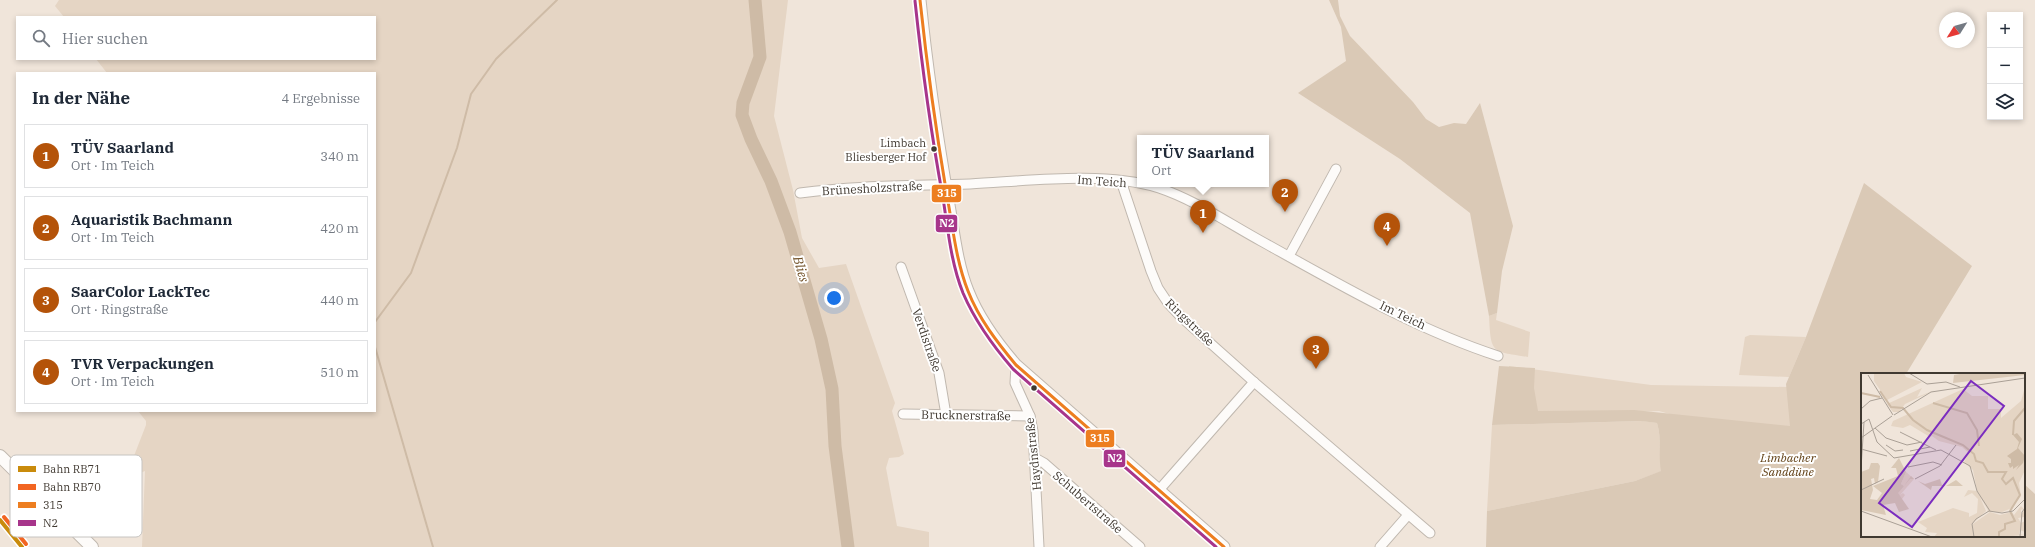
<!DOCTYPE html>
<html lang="de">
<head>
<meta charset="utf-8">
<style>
  body { margin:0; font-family:"IBM Plex Serif",serif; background:#f6f6f7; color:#1f2937 }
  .controls { position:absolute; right:12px; top:12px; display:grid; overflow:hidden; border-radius:0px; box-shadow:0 2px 6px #0003 }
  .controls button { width:36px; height:36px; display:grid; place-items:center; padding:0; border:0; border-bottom:1px solid #e0e1e3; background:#fff; color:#1f2937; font:20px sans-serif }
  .compass { position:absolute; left:1939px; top:12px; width:36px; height:36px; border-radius:50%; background:#fff; box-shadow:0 2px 6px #0003; rotate:233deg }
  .you { position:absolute; left:834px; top:298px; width:14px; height:14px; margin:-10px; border:3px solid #fff; border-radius:50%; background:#1a73e8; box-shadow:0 0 0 6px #1a73e833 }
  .badge { display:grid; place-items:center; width:26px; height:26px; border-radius:50%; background:#b45309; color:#fff; font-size:13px; font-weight:700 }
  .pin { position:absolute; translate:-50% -33px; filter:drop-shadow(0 1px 2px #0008) }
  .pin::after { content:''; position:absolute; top:21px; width:14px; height:12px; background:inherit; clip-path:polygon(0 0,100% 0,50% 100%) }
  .popup { position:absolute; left:1137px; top:135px; width:132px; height:52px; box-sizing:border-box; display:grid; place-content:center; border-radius:0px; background:#fff; filter:drop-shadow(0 1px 3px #0005); font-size:13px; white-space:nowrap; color:#747a83 }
  .popup b { font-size:15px; color:#1f2937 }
  .popup::after { content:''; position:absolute; left:50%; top:100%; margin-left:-8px; border:8px solid transparent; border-top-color:#fff }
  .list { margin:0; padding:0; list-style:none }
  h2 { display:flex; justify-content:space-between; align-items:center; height:52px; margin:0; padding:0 16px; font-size:17px }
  h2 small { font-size:13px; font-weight:400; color:#747a83 }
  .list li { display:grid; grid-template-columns:26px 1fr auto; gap:12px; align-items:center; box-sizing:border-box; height:64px; margin:0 8px 8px; padding:0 8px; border:1px solid #e0e1e3; border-radius:0px }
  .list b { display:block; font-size:15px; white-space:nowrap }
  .list p { margin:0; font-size:13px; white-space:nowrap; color:#747a83 }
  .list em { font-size:13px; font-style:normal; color:#747a83 }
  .icon { flex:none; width:22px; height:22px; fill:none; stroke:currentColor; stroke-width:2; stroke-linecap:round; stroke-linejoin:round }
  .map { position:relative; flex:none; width:2035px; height:547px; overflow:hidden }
  .search { position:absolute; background:#fff; box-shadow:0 2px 6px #0003; left:16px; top:16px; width:360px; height:44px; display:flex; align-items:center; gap:10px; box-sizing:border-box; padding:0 14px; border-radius:0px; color:#747a83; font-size:15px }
  .panel { position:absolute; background:#fff; box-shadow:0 2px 6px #0003; left:16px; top:72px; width:360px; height:340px; border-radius:0px }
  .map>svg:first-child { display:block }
  .green { fill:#e5d5c4 }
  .forest { fill:#dac9b6 }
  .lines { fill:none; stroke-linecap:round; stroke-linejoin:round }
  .stream { stroke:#cebba6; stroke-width:2 }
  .river { stroke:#cebba6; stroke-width:13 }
  .minor-casing { stroke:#c0b8af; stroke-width:11 }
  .tertiary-casing { stroke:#c0b8af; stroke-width:13 }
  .secondary-casing { stroke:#c0b8af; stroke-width:14 }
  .minor { stroke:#fdfbf9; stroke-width:9 }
  .tertiary { stroke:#fdfbf9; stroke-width:11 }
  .secondary { stroke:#fdfbf9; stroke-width:12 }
  .bus-1-casing { stroke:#fff; stroke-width:6 }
  .bus-2-casing { stroke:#fff; stroke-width:6 }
  .bus-1 { stroke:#ed7e20; stroke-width:3 }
  .bus-2 { stroke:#a7358b; stroke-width:3 }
  .rail-1-casing { stroke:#fff; stroke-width:7 }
  .rail-2-casing { stroke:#fff; stroke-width:7 }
  .rail-1 { stroke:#c98b0c; stroke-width:4 }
  .rail-2 { stroke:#f26522; stroke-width:4 }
  .bus-dot { fill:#403931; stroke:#fff; stroke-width:1.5 }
  .labels { text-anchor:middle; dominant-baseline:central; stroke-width:4; stroke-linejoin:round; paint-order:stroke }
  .bus-label { font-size:11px; fill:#403931; stroke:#fff; text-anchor:end }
  .street-label { font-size:12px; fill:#403931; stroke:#fff }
  .park-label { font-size:12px; font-style:italic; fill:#624116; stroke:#fff }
  .water-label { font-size:13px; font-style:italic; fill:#6a491e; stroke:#fff }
  .inset-river { fill:none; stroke:#cebba6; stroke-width:2 }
  .inset-road { fill:none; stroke:#aaa096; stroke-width:1 }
  .view { fill:#7b2cbf; fill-opacity:0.15; stroke:#7b2cbf; stroke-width:2 }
  .inset-edge { fill:none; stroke:#403931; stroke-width:2 }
  .key { fill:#fff; stroke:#c6c4c1; stroke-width:1 }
  .key-label { font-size:11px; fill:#403931 }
  .line-badge { stroke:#fff; stroke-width:1.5 }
  .badge-label { font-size:11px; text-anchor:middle; font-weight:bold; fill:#fff }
</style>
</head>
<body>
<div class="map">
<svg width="2035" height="547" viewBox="0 0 2035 547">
  <rect width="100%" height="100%" fill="#f0e5da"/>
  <g class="green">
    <path d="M59,0H788L774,116L793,190L802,238L819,268L846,264L895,403L892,411L904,454L899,457L889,458L886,468L897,526L929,532V547H142L145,471L125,479L146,425V421L138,411H375V73H107L96,59H375V17H64L55,6Z"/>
    <path d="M1497,313L1496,320L1530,332L1528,357C1491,351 1491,354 1489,316Z"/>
    <path d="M1750,335L1806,337L1789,377L1739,375L1745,337Z"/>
    <path d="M1509,366L1651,385L1788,387L1862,374V536L1977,547H1724L1711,426L1659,411L1503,417Z"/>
    <path d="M1642,421L1657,423C1662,439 1658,455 1662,471L1635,481L1487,511L1492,425Z"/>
  </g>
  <g class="forest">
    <path d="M1329,0H1338L1340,16L1350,36L1413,102L1426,119L1439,127L1454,123L1466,124L1480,103L1513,226L1502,271L1497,313L1489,316L1470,213L1400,159L1298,93L1346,61L1341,27Z"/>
    <path d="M1864,183L1972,266L1906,374H1862V536H2024V484L2035,494V547H1486L1487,511L1635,481L1661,471C1658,455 1662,439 1657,423L1641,421L1492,425L1499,366L1535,368L1534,388L1538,411L1634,410L1790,426L1786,384L1806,337Z"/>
  </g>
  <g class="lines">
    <g class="stream">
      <path d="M375,322L411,273L457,148L471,94L496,59L557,0"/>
      <path d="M375,347L433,547"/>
    </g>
    <path class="river" d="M755,0L760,57L743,103L742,115L751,139L771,181L790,232L821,339L832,389L835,446L848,547"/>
    <defs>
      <g id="minor">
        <path d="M1121,181L1151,271L1158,288L1168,303L1181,317L1254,382L1430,533"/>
        <path d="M800,193C857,185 913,186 970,184C1028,181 1104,171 1159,188C1195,200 1228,223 1261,241C1337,283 1415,329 1498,356"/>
        <path d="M1289,256L1336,169"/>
        <path d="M901,267L939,373L946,415"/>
        <path d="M1016,365L1015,383L1030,416L1033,431L1039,547"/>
        <path d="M903,414L1030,416"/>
        <path d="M1035,458L1044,463L1140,547"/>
        <path d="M1159,490L1254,382"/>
        <path d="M1380,547L1408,515"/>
      </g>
      <path id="tertiary" d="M920,0C927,69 937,137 949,205C954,233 957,264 968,291C979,319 996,342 1016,365L1224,547"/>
      <path id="secondary" d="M0,456L92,547"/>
    </defs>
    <use href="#minor" class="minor-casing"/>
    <use href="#tertiary" class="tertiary-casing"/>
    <use href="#secondary" class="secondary-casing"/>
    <use href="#minor" class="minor"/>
    <use href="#tertiary" class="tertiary"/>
    <use href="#secondary" class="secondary"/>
    <defs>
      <path id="bus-1" d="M920,0C927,66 936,131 947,196C953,228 956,261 968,291C979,319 997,342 1016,365L1224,547"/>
      <path id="bus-2" d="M915,1C922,67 931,133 943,198C948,230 951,263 963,293C975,321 993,346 1013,369L1216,547"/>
    </defs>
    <use href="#bus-1" class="bus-1-casing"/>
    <use href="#bus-2" class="bus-2-casing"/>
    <use href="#bus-1" class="bus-1"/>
    <use href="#bus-2" class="bus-2"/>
    <defs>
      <path id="rail-1" d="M0,520L22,547"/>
      <path id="rail-2" d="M4,517L26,544"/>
    </defs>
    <use href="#rail-1" class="rail-1-casing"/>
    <use href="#rail-2" class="rail-2-casing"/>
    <use href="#rail-1" class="rail-1"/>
    <use href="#rail-2" class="rail-2"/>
  </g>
  <g class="bus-dot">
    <circle cx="934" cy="149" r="3.5"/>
    <circle cx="1034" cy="388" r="3.5"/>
  </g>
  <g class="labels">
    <g class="bus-label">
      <text x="926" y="143">Limbach<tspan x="926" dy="14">Bliesberger Hof</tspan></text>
    </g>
    <g class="street-label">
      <text transform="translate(1102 181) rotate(4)">Im Teich</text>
      <text transform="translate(872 188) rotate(-3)">Brünesholzstraße</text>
      <text transform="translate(1403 315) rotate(26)">Im Teich</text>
      <text transform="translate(1190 322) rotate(44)">Ringstraße</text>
      <text transform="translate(927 340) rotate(71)">Verdistraße</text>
      <text transform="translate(966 415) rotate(1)">Brucknerstraße</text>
      <text transform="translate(1033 454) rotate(-96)">Haydnstraße</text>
      <text transform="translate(1088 502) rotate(41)">Schubertstraße</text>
    </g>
    <g class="park-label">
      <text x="1788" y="457">Limbacher<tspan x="1788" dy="14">Sanddüne</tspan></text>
    </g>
    <g class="water-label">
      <text transform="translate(801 269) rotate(74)">Blies</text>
    </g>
  </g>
  <g transform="translate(1861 373)">
    <rect width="164" height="164" fill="#f0e5da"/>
    <path d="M13,0H43L45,4L61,9L26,27L13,8ZM164,14V97L158,110L160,123L151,135L141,139H126L127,137L119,124L125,138L109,153L129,139L139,142L151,139L153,142L160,133L163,136L160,137V142L164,136L163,144L157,145L160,150L164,148V159L159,157L158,161L164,162L139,164L138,158L137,164H73L76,160L64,159L66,155L57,149L92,135L108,140V144L116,140L117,126L111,120L103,124L107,117L116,118L112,97L103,89L108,80L101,74L78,68L71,63L69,64L49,52L42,55L30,53L32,48L102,16L111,23H127V36H140V45L160,28ZM61,15L56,24L74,17L44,31L38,39H32L26,31ZM45,99L53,106L39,122L42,120L44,122L41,126L34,129L23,119L43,113L47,108L43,113L40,111Z" fill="#e5d5c4"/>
    <path d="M104,0H164V2L92,10L93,2ZM38,85L45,99L40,111L43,113L50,103L53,106H49L37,120L48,136L38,139L34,130L22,132L25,142L0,137V99L8,96L10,90H17L19,93L17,109L14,111L13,105L10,106L12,117L9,126L16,127L21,120L12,113L37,103L35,95H30ZM79,106L81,112L85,113L95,107L102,113H71L70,117L57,108L64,111Z" fill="#dac9b6"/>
    <path d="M156,60L161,66L157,75L164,83L162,90L155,97L158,92L152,96V93L149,95L147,90H150V86L146,83L156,76L158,69L152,62Z" fill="#cebba6"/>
    <path class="inset-river" d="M19,18L30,34L42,35L52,47L66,57L102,72L113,81L115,88L122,90L127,99H145L141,106L145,111L152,105L159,122L149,138L154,148L144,151V156L138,159V164M0,20L19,24M72,30L106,40L116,57L118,73M152,62L153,48L164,35"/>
    <path class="inset-road" d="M48,0L66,11L85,9L99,14M7,2L32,42M0,36L9,28L21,25M33,42L70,19L164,5M0,51L8,46L16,69L33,85L80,77L109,93L116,118L129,138M14,55L25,65L46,72L61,69M39,59L75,77M0,65L31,43M25,72L34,78L42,77M0,76L26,83M49,78L69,74M47,94L72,89L81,92M0,95L3,49M54,106L79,93L95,72M0,117L23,106M0,138L71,164M113,164L111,151L115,146L128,138L141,140L152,138L164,126M159,164L161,139L164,135"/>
    <path class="view" d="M110,8L143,33L51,154L18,130Z"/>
    <rect width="164" height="164" class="inset-edge"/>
  </g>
  <rect x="10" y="455" width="132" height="82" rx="6" class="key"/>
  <rect x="18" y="466" width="18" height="6" fill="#c98b0c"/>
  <rect x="18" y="484" width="18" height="6" fill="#f26522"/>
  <rect x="18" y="502" width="18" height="6" fill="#ed7e20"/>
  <rect x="18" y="520" width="18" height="6" fill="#a7358b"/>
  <g class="key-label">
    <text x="43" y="473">Bahn RB71</text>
    <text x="43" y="491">Bahn RB70</text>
    <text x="43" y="509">315</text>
    <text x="43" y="527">N2</text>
  </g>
  <g class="line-badge">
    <rect x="931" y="184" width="31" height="19" rx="4" fill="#ed7e20"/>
    <rect x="935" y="214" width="23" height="19" rx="4" fill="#a7358b"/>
    <rect x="1085" y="429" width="30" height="19" rx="4" fill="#ed7e20"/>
    <rect x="1103" y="449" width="23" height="19" rx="4" fill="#a7358b"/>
  </g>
  <g class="badge-label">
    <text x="947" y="197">315</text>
    <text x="947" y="227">N2</text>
    <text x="1100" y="442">315</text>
    <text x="1115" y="462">N2</text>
  </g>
</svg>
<div class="controls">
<button>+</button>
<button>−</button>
<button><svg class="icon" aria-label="layers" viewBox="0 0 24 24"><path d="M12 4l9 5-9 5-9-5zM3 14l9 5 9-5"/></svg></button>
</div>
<svg class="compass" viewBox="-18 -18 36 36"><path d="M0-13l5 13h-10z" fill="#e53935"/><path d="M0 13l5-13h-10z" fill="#747a83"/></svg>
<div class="you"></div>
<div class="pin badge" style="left:1203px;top:233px">1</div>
<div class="popup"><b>TÜV Saarland</b>Ort</div>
<div class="pin badge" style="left:1285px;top:212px">2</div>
<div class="pin badge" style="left:1316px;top:369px">3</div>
<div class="pin badge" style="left:1387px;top:246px">4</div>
<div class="search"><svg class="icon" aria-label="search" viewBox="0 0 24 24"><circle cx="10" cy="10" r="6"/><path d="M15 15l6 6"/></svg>Hier suchen</div>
<section class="panel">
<h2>In der Nähe<small>4 Ergebnisse</small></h2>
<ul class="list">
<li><span class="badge">1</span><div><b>TÜV Saarland</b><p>Ort · Im Teich</p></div><em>340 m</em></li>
<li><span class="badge">2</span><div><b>Aquaristik Bachmann</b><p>Ort · Im Teich</p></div><em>420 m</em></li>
<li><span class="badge">3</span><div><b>SaarColor LackTec</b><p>Ort · Ringstraße</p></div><em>440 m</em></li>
<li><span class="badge">4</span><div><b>TVR Verpackungen</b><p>Ort · Im Teich</p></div><em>510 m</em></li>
</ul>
</section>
</div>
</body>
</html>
